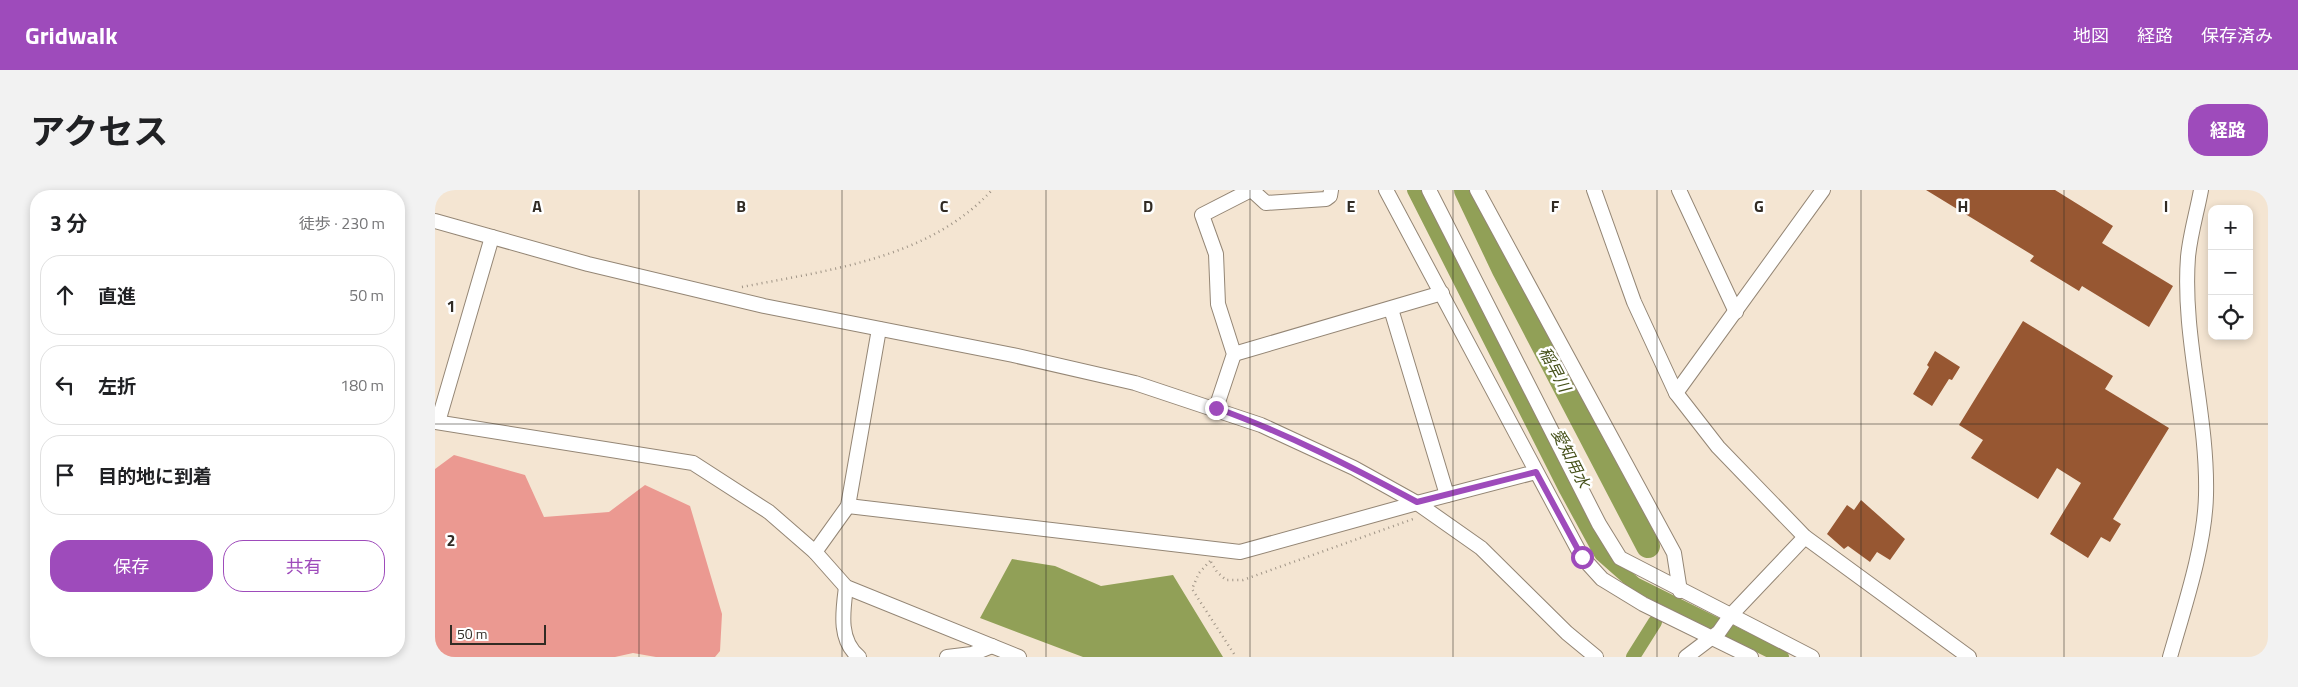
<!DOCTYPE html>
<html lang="ja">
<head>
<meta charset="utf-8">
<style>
  body { margin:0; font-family:"Titillium Web","Noto Sans JP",sans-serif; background:#f2f2f2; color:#202124 }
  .controls { position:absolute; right:15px; top:15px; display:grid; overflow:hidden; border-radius:10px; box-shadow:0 2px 8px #0003 }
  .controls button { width:45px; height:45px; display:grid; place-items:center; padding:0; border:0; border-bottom:1px solid #e0e0e0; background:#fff; color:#202124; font:25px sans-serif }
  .scale { position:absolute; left:15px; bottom:12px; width:96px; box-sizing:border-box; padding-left:5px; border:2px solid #312b24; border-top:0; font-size:14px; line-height:18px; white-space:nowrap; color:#312b24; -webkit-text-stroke:4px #fff; paint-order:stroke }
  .stop { position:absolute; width:15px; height:15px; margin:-11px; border:4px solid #9e4bbb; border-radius:50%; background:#fff }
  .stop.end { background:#9e4bbb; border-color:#fff; box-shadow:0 1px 5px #0008 }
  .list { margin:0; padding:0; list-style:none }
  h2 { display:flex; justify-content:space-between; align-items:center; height:65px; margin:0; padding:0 20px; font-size:21px }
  h2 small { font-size:16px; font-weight:400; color:#757577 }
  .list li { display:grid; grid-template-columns:32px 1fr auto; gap:15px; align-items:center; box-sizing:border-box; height:80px; margin:0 10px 10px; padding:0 10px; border:1px solid #e0e0e0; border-radius:20px }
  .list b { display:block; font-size:19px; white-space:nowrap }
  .list em { font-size:16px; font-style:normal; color:#757577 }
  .actions { display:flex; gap:10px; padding:15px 20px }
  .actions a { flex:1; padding:11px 0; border:1px solid #9e4bbb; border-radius:20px; text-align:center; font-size:18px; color:#9e4bbb }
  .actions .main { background:#9e4bbb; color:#fff }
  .icon { flex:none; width:28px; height:28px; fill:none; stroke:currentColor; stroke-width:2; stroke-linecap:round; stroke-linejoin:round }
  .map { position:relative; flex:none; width:1833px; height:467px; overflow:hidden; border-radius:20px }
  header { display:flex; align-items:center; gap:30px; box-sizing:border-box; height:70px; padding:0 25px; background:#9e4bbb; color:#fff }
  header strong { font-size:24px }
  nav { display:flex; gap:28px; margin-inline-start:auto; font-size:18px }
  .intro { display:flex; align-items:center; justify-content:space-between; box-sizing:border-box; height:120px; padding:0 30px }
  h1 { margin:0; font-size:35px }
  .button { padding:12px 22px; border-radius:20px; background:#9e4bbb; color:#fff; font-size:18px; font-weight:700 }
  main { display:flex; gap:30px; padding:0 30px }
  aside { flex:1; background:#fff; border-radius:20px; box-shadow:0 2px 8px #0003 }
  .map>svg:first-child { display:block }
  .forest { fill:#eb9991 }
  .water { fill:#91a057 }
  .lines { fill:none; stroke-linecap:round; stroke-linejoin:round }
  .canal { stroke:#91a057; stroke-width:14 }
  .river { stroke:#91a057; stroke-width:24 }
  .building { fill:#975732 }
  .minor-casing { stroke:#948675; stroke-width:16 }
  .path { stroke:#9f9486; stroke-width:2.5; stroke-dasharray:1 4; stroke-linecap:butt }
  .minor { stroke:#fff; stroke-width:14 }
  .route { stroke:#9e4bbb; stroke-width:6 }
  .grid { fill:none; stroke:#312b24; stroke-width:1; stroke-opacity:0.55 }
  .labels { text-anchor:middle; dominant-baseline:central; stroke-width:5; stroke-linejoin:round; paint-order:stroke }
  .water-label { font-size:16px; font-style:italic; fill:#455019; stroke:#fff }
  .grid-label { font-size:16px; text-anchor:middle; font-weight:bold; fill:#312b24; stroke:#fff; stroke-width:5; stroke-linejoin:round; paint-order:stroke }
</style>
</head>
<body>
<header>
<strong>Gridwalk</strong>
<nav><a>地図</a><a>経路</a><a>保存済み</a></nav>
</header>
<div class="intro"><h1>アクセス</h1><a class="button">経路</a></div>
<main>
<aside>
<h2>3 分<small>徒歩 · 230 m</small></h2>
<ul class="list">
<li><svg class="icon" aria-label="ahead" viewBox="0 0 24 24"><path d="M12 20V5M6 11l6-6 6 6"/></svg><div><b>直進</b></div><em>50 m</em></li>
<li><svg class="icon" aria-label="left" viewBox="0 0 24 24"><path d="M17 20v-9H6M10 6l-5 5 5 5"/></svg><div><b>左折</b></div><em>180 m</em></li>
<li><svg class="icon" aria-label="arrive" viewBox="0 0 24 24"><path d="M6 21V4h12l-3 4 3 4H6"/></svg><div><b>目的地に到着</b></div></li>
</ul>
<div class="actions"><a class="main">保存</a><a>共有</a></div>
</aside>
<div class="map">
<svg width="1833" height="467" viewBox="0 0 1833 467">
  <rect width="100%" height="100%" fill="#f4e5d2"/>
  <path class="forest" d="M19,265L90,285L109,327L174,322L210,295L255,316L287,424L285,461L280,467H221L198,463L180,467H0V279Z"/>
  <path class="water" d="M577,369L620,376L666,396L738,385L788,467H648L545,428Z"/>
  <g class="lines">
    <g class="canal">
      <path d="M979,0L1131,300L1166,364L1200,394L1347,467"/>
      <path d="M1198,467L1220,432"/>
    </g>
    <path class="river" d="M1031,0L1069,80L1213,356"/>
  </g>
  <g class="building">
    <path d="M1491,0H1620L1678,36L1667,53L1738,96L1714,137L1647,96L1644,101L1595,71L1599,66Z"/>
    <path d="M1588,131L1678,186L1670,199L1734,238L1678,329L1686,334L1675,352L1666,347L1653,368L1615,344L1646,293L1622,278L1603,309L1536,268L1548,250L1524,235Z"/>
    <path d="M1500,161L1525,177L1517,190L1514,189L1497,216L1478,204L1494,177L1492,175Z"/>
    <path d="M1426,310L1470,349L1455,370L1442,362L1435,372L1413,356L1409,359L1392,344L1412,315L1419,320Z"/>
  </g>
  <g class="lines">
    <defs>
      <g id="minor">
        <path d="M951,0L1147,367L1167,389L1208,414L1316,467"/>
        <path d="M994,0L1164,334L1185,368L1377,467"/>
        <path d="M1042,0L1239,363L1245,401"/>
        <path d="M1159,0L1199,112L1241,203L1283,257L1370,347L1534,467"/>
        <path d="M1244,0L1301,122"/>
        <path d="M0,31L153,74L329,116L578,165L700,193L826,235L919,278L982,313L1046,358L1132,443L1161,467"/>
        <path d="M956,119L1012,305"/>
        <path d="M799,164L1007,103"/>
        <path d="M1241,203L1388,0"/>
        <path d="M781,218L799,164L783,114L781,64L767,25L814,1L819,2L831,13L891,9L895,6L896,0"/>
        <path d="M0,232L258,273L334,322L380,362L411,397L584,467"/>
        <path d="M3,232L57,47"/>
        <path d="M413,316L805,362L982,313L1101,282"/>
        <path d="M380,362L413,316L444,139"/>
        <path d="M411,397C408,421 403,450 424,467"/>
        <path d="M512,467L537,464L557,456"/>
        <path d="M1251,467L1284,442L1296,425L1370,347"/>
        <path d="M1735,467C1749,418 1770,356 1771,305C1773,225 1747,147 1753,67C1755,45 1762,22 1766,0"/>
      </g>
    </defs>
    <use href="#minor" class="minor-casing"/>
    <g class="path">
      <path d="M307,97C393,80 494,69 557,0"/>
      <path d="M775,371L764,383L757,399L801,467"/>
      <path d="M776,372L782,382L791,390H808L981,328"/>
    </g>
    <use href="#minor" class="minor"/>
  </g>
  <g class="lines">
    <path class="route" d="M781,218C851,243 917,277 982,312L1101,282L1147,367"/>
  </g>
  <path class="grid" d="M204,0V467M407,0V467M611,0V467M815,0V467M1018,0V467M1222,0V467M1426,0V467M1629,0V467M0,234H1833"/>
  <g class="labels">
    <g class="water-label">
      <text transform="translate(1120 179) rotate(62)">稲早川</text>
      <text transform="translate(1136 268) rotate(63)">愛知用水</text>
    </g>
  </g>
  <g class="grid-label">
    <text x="102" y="22">A</text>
    <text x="306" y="22">B</text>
    <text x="509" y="22">C</text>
    <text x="713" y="22">D</text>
    <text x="916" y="22">E</text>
    <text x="1120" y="22">F</text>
    <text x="1324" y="22">G</text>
    <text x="1528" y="22">H</text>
    <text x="1731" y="22">I</text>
    <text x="16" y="122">1</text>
    <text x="16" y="356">2</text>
  </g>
</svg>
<div class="controls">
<button>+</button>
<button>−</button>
<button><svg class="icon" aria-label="locate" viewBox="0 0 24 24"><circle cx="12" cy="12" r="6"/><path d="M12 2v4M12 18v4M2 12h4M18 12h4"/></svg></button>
</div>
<div class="scale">50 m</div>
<div class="stop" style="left:1147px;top:367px"></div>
<div class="stop end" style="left:781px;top:218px"></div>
</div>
</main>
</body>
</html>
